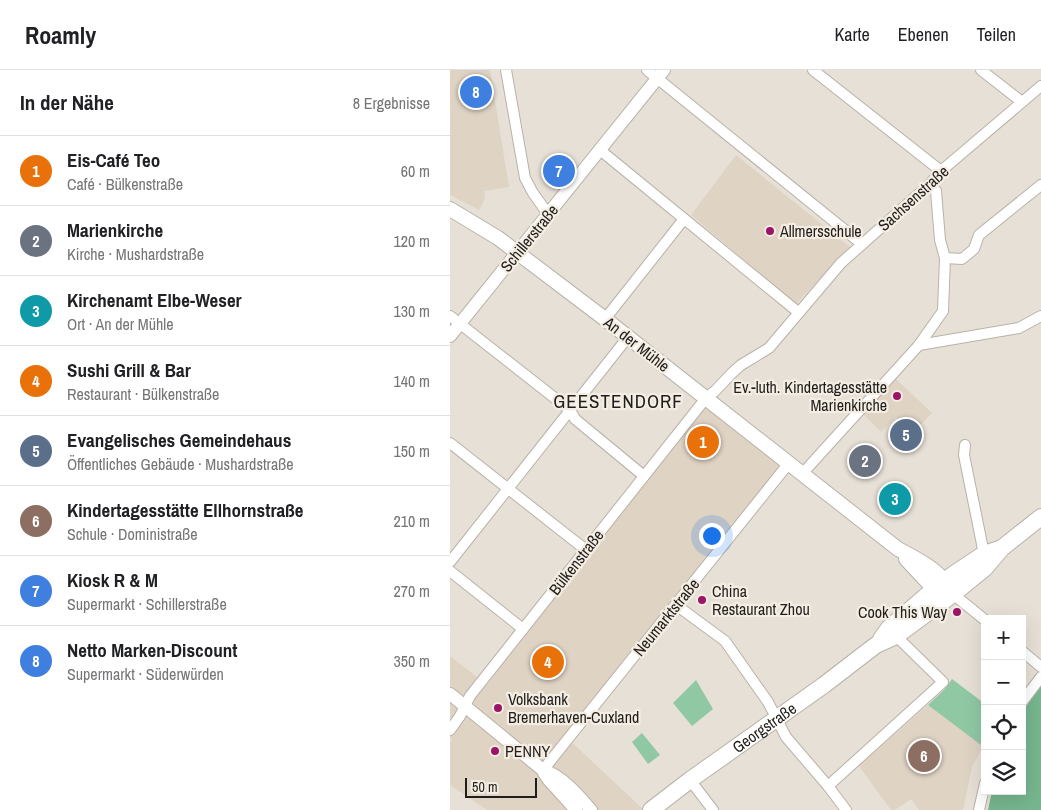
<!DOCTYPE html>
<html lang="de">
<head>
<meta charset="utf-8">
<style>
  body { margin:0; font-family:"Archivo Narrow",sans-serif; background:#f6f6f6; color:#202124 }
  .controls { position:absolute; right:15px; bottom:15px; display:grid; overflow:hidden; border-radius:0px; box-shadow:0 5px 20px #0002 }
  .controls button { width:45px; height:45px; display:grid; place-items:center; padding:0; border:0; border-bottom:1px solid #e0e0e0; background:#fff; color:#202124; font:25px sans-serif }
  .scale { position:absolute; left:15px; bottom:12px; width:72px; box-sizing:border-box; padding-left:5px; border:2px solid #201d1a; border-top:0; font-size:14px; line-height:18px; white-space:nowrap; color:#201d1a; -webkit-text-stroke:4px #f4ede3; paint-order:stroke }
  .you { position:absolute; left:261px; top:465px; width:18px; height:18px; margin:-12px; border:4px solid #fff; border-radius:50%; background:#1a73e8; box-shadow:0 0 0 8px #1a73e833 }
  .badge { display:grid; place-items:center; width:32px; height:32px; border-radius:50%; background:#1a73e8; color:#fff; font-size:16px; font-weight:700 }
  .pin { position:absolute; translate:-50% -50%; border:2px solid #fff; box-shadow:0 1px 5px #0006 }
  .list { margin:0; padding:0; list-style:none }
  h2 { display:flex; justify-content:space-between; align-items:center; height:65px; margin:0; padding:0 20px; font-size:21px }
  h2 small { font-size:16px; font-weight:400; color:#757577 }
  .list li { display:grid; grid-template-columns:32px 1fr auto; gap:15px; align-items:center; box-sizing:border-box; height:70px; padding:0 20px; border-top:1px solid #e0e0e0 }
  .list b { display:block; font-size:19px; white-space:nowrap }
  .list p { margin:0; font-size:16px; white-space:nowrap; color:#757577 }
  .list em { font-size:16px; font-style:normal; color:#757577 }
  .icon { flex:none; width:28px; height:28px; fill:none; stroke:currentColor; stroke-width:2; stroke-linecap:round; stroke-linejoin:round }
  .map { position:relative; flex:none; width:591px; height:740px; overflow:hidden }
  header { display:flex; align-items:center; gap:30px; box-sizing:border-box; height:70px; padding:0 25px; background:#fff; border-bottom:1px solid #e0e0e0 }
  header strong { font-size:24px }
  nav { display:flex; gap:28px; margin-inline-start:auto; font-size:18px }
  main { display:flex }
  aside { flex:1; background:#fff }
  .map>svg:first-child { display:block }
  .built { fill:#dfd3c4 }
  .green { fill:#90c8a4 }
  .forest { fill:#76b68e }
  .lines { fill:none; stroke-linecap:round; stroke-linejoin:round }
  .minor-casing { stroke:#b8b2a8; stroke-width:12 }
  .tertiary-casing { stroke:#b8b2a8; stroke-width:14 }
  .secondary-casing { stroke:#b8b2a8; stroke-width:16 }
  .primary-casing { stroke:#b8b2a8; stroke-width:18 }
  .minor { stroke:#fff; stroke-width:10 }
  .tertiary { stroke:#fff; stroke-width:12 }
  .secondary { stroke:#fff; stroke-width:14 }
  .primary { stroke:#fff; stroke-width:16 }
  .poi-dot { fill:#9b1567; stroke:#f4ede3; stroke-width:2 }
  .labels { text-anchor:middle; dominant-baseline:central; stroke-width:4.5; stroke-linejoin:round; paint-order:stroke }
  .street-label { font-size:16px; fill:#201d1a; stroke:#f4ede3 }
  .poi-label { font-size:16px; fill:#201d1a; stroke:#f4ede3; text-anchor:start }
  .quarter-label { font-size:19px; letter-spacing:1px; fill:#201d1a; stroke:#f4ede3 }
</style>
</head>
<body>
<header>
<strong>Roamly</strong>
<nav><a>Karte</a><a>Ebenen</a><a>Teilen</a></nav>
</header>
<main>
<aside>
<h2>In der Nähe<small>8 Ergebnisse</small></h2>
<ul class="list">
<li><span class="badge" style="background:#e8710a">1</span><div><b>Eis-Café Teo</b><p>Café · Bülkenstraße</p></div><em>60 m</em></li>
<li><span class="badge" style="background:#6b7280">2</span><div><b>Marienkirche</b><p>Kirche · Mushardstraße</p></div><em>120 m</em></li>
<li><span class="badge" style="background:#0f9aa8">3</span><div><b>Kirchenamt Elbe-Weser</b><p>Ort · An der Mühle</p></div><em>130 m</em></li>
<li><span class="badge" style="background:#e8710a">4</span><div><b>Sushi Grill &amp; Bar</b><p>Restaurant · Bülkenstraße</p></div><em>140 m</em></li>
<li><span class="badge" style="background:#5c6f8a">5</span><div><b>Evangelisches Gemeindehaus</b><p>Öffentliches Gebäude · Mushardstraße</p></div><em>150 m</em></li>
<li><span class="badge" style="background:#8d6e63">6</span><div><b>Kindertagesstätte Ellhornstraße</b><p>Schule · Doministraße</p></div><em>210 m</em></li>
<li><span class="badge" style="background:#3f7fe0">7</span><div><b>Kiosk R &amp; M</b><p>Supermarkt · Schillerstraße</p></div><em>270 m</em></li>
<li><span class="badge" style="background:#3f7fe0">8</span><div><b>Netto Marken-Discount</b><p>Supermarkt · Süderwürden</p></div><em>350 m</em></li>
</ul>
</aside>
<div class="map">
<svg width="591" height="740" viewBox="0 0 591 740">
  <rect width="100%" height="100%" fill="#e7e0d6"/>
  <g class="built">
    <path d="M0,0H40L59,117L34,121L35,128L29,140L0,125Z"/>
    <path d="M286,85L400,177L346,234L241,145Z"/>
    <path d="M446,309L482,343L463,363L446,347L431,362L413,344Z"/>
    <path d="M258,332L336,393L116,667L194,740H37L0,715V672L2,670L0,668V586L37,615Z"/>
    <path d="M478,635L533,676L522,697L513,740H469L461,729L445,740H441L409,696Z"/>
  </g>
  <g class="green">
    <path d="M502,609L535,634V678L478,635L494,620Z"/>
    <path d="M246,610L263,639L242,656L223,633Z"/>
    <path d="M192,663L210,685L198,694L182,672Z"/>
  </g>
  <path class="forest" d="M591,616V740H538L542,721H572V642Z"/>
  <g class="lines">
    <defs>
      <g id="minor">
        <path d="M56,0L75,108L83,123L98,144"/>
        <path d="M197,0L412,174"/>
        <path d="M363,0L491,101"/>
        <path d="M531,0L572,32"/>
        <path d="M150,80L348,242"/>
        <path d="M495,188L512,189L524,179L529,165L591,115"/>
        <path d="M0,246L120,340L125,349L194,406"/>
        <path d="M155,249L234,149"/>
        <path d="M469,275L569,258L591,246"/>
        <path d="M0,373L136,480"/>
        <path d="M515,375L514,385L534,484"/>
        <path d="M352,404L469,275L493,241L495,188L490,170L486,121L480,114"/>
        <path d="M0,492L178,267"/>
        <path d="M0,501L73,559"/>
        <path d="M503,524L535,550"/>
        <path d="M226,535L275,571L318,632L336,667L378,716L396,740"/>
        <path d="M572,581L591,597"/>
        <path d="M572,632L591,607"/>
        <path d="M0,660L10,646L20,626L256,328L265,321L282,303L291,295L319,278L391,193L480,114L491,101L591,16"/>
        <path d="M93,700L339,393"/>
        <path d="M240,710L263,740"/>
        <path d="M378,716L493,612L446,566"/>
        <path d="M529,740L535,713"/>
      </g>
      <g id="tertiary">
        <path d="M0,266L214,0"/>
        <path d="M0,624L93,700C112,706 128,725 141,740"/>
        <path d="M94,703L98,709L126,740"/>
      </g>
      <g id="secondary">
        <path d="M0,139L48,168L155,249L448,479C467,489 489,500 500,518"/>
        <path d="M456,489L484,519L494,521"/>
      </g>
      <g id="primary">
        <path d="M431,569L439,558L484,519L504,504L534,484L549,479"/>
        <path id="s1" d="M201,740L240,710L374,615L426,575L446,566L503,524L535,498L552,478L591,447"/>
      </g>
    </defs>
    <use href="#minor" class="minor-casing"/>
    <use href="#tertiary" class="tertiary-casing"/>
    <use href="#secondary" class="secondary-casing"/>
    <use href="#primary" class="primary-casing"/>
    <use href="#minor" class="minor"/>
    <use href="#tertiary" class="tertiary"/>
    <use href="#secondary" class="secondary"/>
    <use href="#primary" class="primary"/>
  </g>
  <g class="poi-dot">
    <circle cx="320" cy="161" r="5"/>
    <circle cx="447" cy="326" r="5"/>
    <circle cx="252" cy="530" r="5"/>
    <circle cx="507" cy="542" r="5"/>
    <circle cx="48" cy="638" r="5"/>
    <circle cx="45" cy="681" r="5"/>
  </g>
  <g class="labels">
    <g class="street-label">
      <text transform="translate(463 128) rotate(-42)">Sachsenstraße</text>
      <text transform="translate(79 168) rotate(-51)">Schillerstraße</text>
      <text transform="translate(187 274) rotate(38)">An der Mühle</text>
      <text transform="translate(126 492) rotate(-52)">Bülkenstraße</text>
      <text transform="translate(216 547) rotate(-51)">Neumarktstraße</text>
      <text stroke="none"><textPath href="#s1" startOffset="140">Georgstraße</textPath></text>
    </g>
    <g class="poi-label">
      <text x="330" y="161">Allmersschule</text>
      <text x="437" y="317" text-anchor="end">Ev.-luth. Kindertagesstätte<tspan x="437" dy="18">Marienkirche</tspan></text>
      <text x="262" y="521">China<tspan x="262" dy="18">Restaurant Zhou</tspan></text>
      <text x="497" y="542" text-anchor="end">Cook This Way</text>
      <text x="58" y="629">Volksbank<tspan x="58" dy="18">Bremerhaven-Cuxland</tspan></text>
      <text x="55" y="681">PENNY</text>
    </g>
    <g class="quarter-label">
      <text x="168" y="331">GEESTENDORF</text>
    </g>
  </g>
</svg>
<div class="controls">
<button>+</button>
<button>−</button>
<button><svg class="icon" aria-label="locate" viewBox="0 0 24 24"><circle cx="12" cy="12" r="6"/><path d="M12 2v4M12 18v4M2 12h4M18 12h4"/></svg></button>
<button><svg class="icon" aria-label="layers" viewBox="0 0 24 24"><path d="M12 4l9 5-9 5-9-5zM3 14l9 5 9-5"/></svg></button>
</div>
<div class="scale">50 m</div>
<div class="you"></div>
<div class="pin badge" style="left:253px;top:372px;background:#e8710a">1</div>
<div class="pin badge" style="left:415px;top:391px;background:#6b7280">2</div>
<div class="pin badge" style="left:445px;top:429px;background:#0f9aa8">3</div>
<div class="pin badge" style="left:98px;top:592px;background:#e8710a">4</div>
<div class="pin badge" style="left:456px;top:365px;background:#5c6f8a">5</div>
<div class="pin badge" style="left:474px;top:686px;background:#8d6e63">6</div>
<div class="pin badge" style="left:109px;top:101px;background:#3f7fe0">7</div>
<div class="pin badge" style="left:26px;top:22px;background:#3f7fe0">8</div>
</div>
</main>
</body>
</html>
